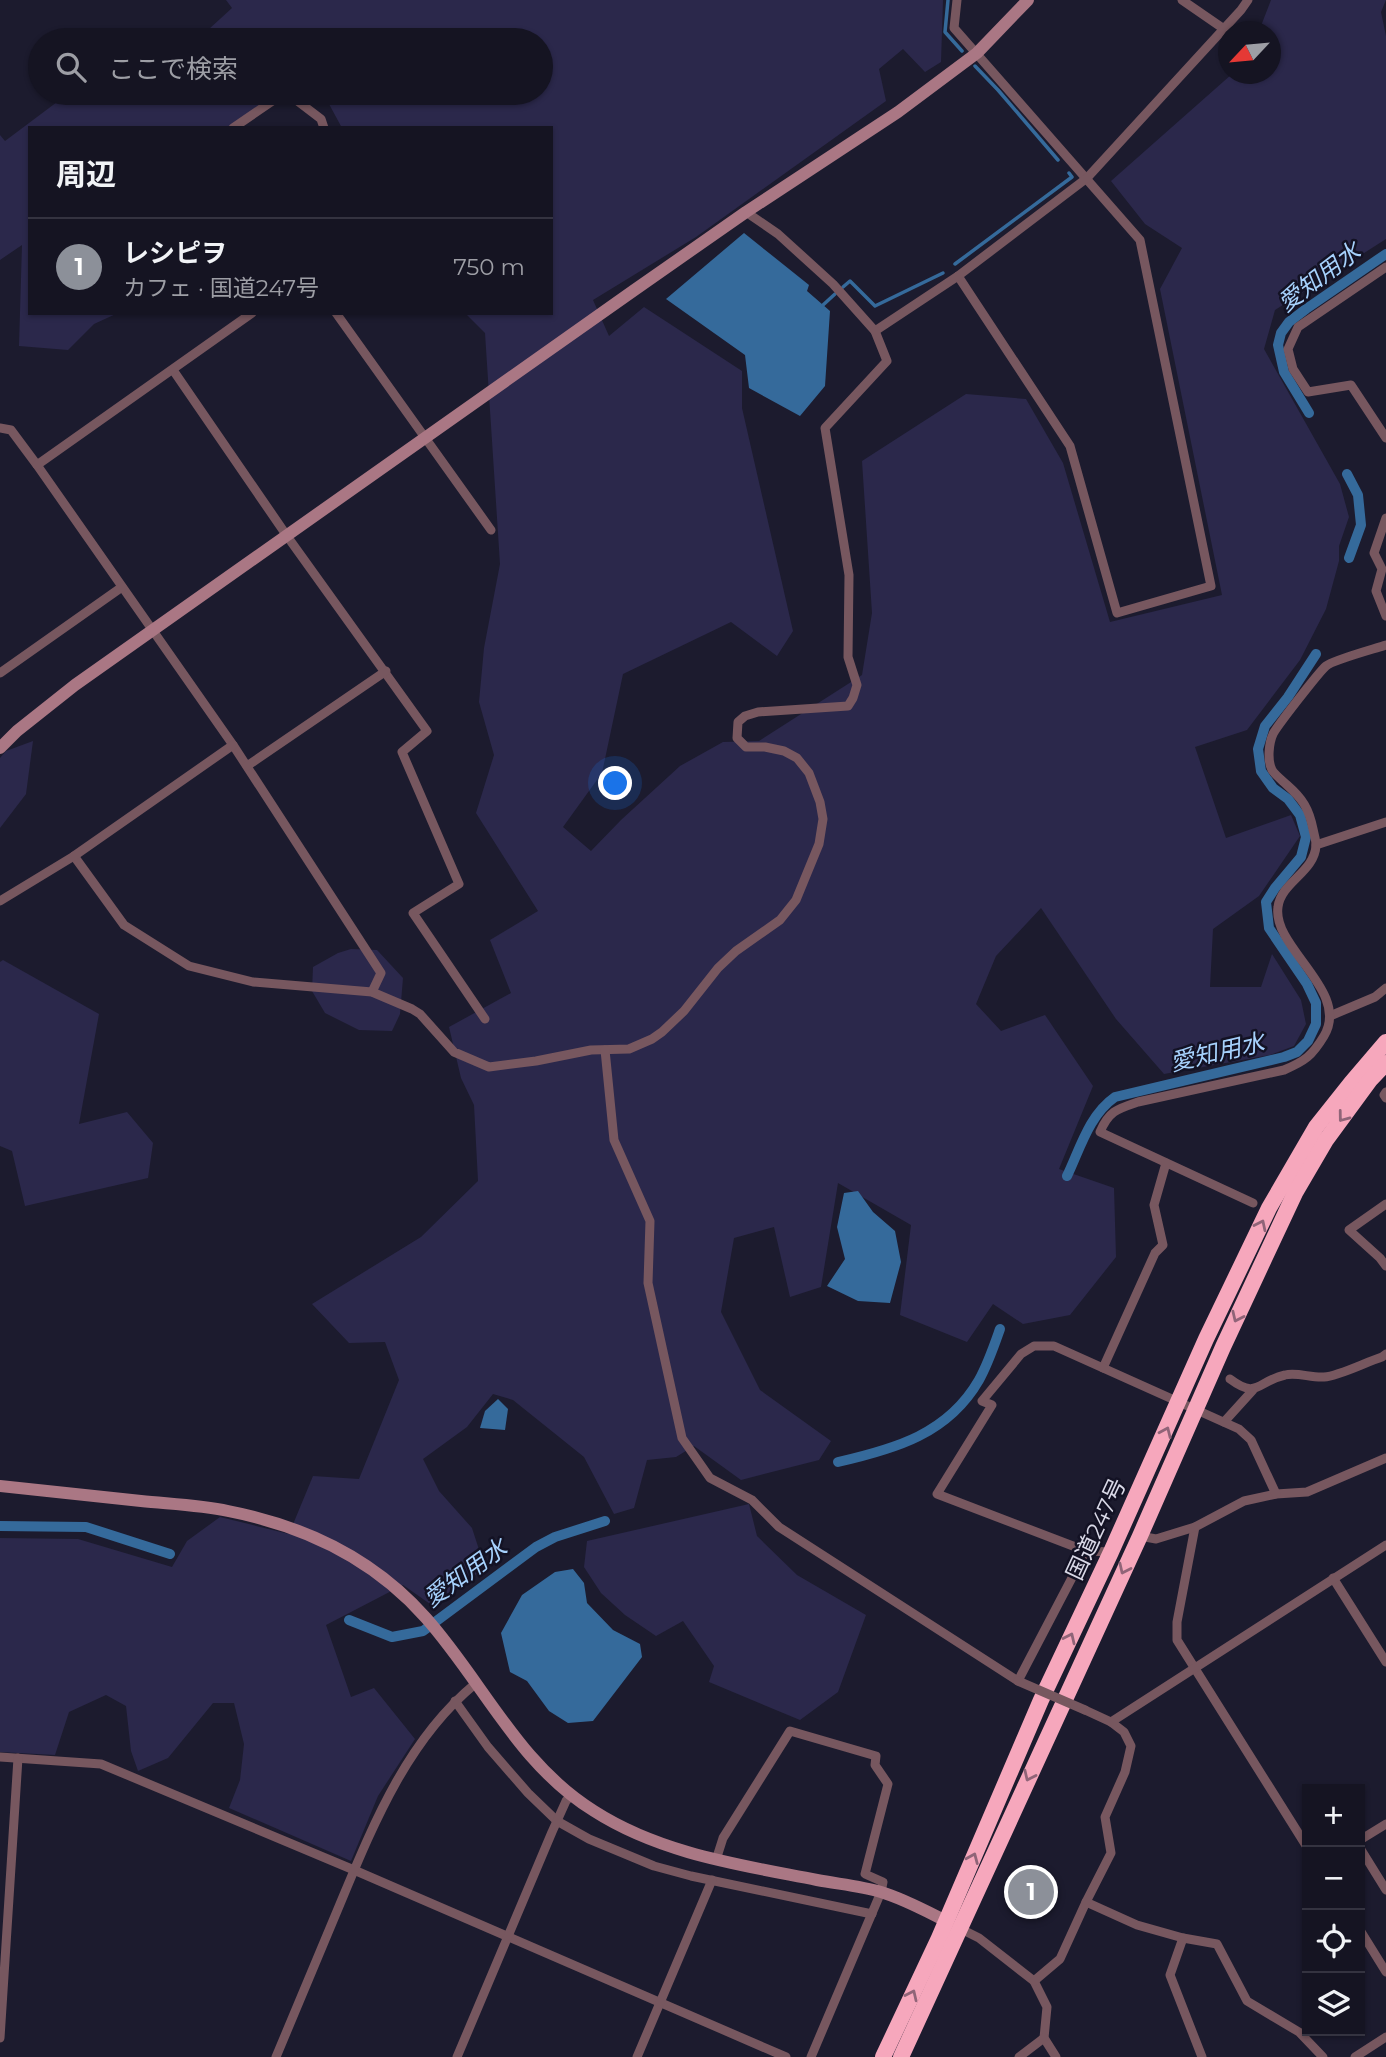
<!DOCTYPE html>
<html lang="ja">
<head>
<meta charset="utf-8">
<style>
  body { margin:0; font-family:Montserrat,"Noto Sans JP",sans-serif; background:#22212f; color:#f1f3f6 }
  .controls { position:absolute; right:21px; bottom:21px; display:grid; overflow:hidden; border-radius:0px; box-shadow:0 2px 5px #0004 }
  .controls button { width:63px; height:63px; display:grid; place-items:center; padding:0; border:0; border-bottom:2px solid #343340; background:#151422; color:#f1f3f6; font:35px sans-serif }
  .compass { position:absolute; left:1218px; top:21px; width:63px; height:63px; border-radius:50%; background:#151422; box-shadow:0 2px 5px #0004; rotate:244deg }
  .you { position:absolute; left:616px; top:784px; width:24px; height:24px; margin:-18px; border:5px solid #fff; border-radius:50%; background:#1a73e8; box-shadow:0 0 0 10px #1a73e833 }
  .badge { display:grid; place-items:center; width:46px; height:46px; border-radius:50%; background:#8c9099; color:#fff; font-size:23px; font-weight:700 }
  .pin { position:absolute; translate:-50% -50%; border:4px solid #fff; box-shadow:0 2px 7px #0006 }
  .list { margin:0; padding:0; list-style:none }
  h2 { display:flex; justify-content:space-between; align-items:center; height:91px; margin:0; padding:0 28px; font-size:30px }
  h2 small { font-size:23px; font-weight:400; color:#9d9ea5 }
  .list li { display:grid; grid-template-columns:46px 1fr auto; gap:21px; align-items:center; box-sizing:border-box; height:98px; padding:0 28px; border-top:2px solid #343340 }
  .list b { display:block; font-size:26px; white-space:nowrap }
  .list p { margin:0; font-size:23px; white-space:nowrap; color:#9d9ea5 }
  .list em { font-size:23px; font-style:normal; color:#9d9ea5 }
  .icon { flex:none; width:38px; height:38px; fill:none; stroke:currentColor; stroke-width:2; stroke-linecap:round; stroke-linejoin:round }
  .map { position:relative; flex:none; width:1386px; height:2057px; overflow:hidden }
  .search { position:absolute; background:#151422; box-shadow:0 2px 5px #0004; left:28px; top:28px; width:525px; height:77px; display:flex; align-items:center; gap:18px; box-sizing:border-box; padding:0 24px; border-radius:38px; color:#9d9ea5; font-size:26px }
  .panel { position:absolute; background:#151422; box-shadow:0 2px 5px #0004; left:28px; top:126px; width:525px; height:189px; border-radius:0px }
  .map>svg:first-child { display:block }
  .green { fill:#2b284b }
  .water { fill:#356a9b }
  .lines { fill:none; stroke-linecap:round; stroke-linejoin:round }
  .stream { stroke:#356a9b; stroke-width:3.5 }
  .canal { stroke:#356a9b; stroke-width:10 }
  .street { stroke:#77575f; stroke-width:9 }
  .secondary { stroke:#aa7784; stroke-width:12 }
  .highway { stroke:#f6a7bc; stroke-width:16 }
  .street-bridge { stroke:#77575f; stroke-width:9 }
  .oneway { stroke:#906478 }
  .labels { text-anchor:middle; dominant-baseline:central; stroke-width:5; stroke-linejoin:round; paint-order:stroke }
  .street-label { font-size:23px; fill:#d9d9e7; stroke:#131224 }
  .water-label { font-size:24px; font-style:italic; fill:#a6d1fc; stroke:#131224 }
</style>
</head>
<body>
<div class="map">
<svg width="1386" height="2057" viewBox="0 0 1386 2057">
  <rect width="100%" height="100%" fill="#1c1b2e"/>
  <g class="green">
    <path d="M226,0H943L941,62L925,72L903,49L879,69L886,101L696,237L593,300L609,336L644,307L742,371V408L793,631L777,656L731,622L623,674L602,773L563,827L591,851L621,820L680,766L723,742L759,741L862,675L872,613L862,461L966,394L1026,399L1063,463L1110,622L1222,595L1160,289L1182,248L1145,224L1111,181L1232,74H1270V32L1259,31L1271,0H1386L1381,12L1386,36V239L1275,310L1264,349L1340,484L1349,517L1339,546V561L1326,609L1300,660L1247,730L1195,747L1226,838L1291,815L1300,836L1259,896L1213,929L1210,987H1261L1272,954L1301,1000L1306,1024L1294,1046L1270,1055L1164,1074L1116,1019L1041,908L996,956L976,1004L1001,1031L1045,1015L1093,1086L1059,1169L1114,1188L1116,1257L1070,1315L1023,1324L993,1304L967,1342L900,1315L911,1225L838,1183L821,1287L790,1297L774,1227L734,1238L721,1312L760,1390L831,1441L819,1460L741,1480L694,1446L676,1457L647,1460L634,1508L614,1514L584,1457L513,1400L493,1394L467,1427L423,1459L439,1491L472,1528L485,1568L433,1606L403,1585L326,1625L351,1697L374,1688L415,1739L378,1796L351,1861L229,1808L240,1780L244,1744L234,1703H213L168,1758L138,1771L131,1751L126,1706L106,1695L69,1712L55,1755L0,1752V1538L78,1539L172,1567L187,1541L220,1517L289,1534L313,1476L359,1479L399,1380L385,1342L349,1343L312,1304L421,1237L478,1181L474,1105L461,1078L449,1027L511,993L490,940L538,911L476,813L494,755L479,702L484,648L500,564L485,333L465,313H551V128H342L329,104L311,93H541V40H197L232,8Z"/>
    <path d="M69,93H280L231,128H30V313H118L94,324L68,350L19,346L22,245L0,260V135L5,141Z"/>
    <path d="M33,741L26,794L0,828V758L6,751Z"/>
    <path d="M351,949L377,950L403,978L400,1014L392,1031L359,1030L325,1013L312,991L313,967L338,953Z"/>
    <path d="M3,960L99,1014L79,1124L127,1112L153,1143L148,1178L25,1206L12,1151L0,1146V962Z"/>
    <path d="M749,1504L757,1536L797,1575L866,1615L838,1692L800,1720L709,1682L714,1666L683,1621L656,1636L625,1615L601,1593L584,1567L587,1541Z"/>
  </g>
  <g class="water">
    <path d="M744,233L809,285L807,291L830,311L825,386L800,416L749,388L745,355L666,299Z"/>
    <path d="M858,1191L873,1212L895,1231L901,1262L890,1303L858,1301L827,1286L845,1259L837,1227L844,1193Z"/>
    <path d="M498,1399L508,1409L505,1430L480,1428L485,1411Z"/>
    <path d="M573,1569L584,1583L587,1603L613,1630L640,1644L642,1657L593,1721L568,1723L549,1711L527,1681L510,1672L501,1633L522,1595L555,1572Z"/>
  </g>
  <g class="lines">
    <g class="stream">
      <path d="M948,0L945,32L962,51"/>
      <path d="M975,66L998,90L1058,160"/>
      <path d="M955,264L1072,177L1069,173"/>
      <path d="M843,287L850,281L875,306L943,273"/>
      <path d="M823,305L835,294"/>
    </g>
    <g class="canal">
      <path d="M1309,413L1284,372L1278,345L1281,333L1289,322L1306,309L1386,254"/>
      <path d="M1347,474L1358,495L1361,525L1349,558"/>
      <path d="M1067,1176C1080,1149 1089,1115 1115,1097L1284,1057L1297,1052L1308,1041L1316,1024V1003L1307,984L1269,928L1266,902L1275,888L1301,857L1306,837L1300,815L1288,799L1273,788L1261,771L1258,749L1265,726L1288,697L1316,654"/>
      <path d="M838,1462C895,1449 948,1434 979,1380C988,1364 994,1346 1000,1329"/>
      <path d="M0,1526L86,1527L170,1554"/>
      <path d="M349,1620L392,1637L423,1631L536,1547L555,1537L605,1521"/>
    </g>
    <g class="street">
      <path d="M957,0L954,28L1140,240L1211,586L1117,613L1070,446L958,276"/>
      <path d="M1182,0L1224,29"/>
      <path d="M287,93L321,119L324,128"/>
      <path d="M233,128L284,93"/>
      <path d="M1386,267L1298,327L1288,349L1293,369L1308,392L1351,385L1386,438"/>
      <path d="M336,313L491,530"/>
      <path d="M875,331L958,276L1087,178L1241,10L1248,0"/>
      <path d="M173,370L287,536L427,731L402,752L459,884L413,913L485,1019"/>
      <path d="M0,428L11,430L37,465L233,745L381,973L372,992"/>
      <path d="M37,465L252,313"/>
      <path d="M1386,518L1374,553L1382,569L1376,591L1386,616"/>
      <path d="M0,673L122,587"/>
      <path d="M247,766L386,671"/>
      <path d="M1316,845L1386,822"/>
      <path d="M74,856L124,925L189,966L253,982L372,992L412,1009L420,1014L454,1052L489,1067L536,1061L591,1050L629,1049L652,1039L662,1032L684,1011L718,968L736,951L780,920L796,900L819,844L823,819L820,802L809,773L797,758L784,751L765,747H746L737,738L738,722L745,716L758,712L848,706L853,698L857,685L848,657L849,575L825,428L887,361L875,331L833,284L778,234L746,212"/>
      <path d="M0,901L74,856L233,745"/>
      <path d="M1330,1016L1375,997L1386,988"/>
      <path d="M605,1050L614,1140L650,1221L648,1283L682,1438L710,1478L752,1500L779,1527L1018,1681L1086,1551"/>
      <path d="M1386,1092L1384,1095L1386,1098"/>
      <path d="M1253,1203L1100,1132C1109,1111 1117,1109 1138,1102L1284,1070C1305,1061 1312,1056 1324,1036C1351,991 1272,948 1278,907C1281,882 1315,872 1316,845C1316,840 1314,834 1313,829C1309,809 1303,799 1287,785C1283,781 1275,775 1272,770C1267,760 1269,743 1273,734C1277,726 1319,672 1326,666C1333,660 1374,649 1386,645"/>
      <path d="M1386,1204L1349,1230L1380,1258L1386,1266"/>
      <path d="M1103,1368L1155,1253L1163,1245L1154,1205L1166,1163"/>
      <path d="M1230,1379C1258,1400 1257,1381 1285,1375C1297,1372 1311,1378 1324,1377C1339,1376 1366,1362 1382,1357L1386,1354"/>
      <path d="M1224,1422L1253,1390"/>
      <path d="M1195,1527L1177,1622V1640L1307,1847"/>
      <path d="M1140,1536L1156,1539L1195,1527L1244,1501L1276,1494L1307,1492L1386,1458"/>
      <path d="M1111,1552L1086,1551L937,1494L992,1405L982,1401L1021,1354L1034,1346H1054L1239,1429L1251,1440L1276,1494"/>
      <path d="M1333,1578L1386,1662"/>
      <path d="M455,1701L488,1747L528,1793L557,1821L589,1839L654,1866L691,1876L872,1914"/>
      <path d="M1111,1722L1386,1545"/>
      <path d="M0,1757L101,1764L354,1870L786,2057"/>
      <path d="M1360,1840L1386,1824"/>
      <path d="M1360,1848L1386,1890"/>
      <path d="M716,1860L723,1838L790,1731L876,1756L875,1765L888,1784L865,1874L883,1882L881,1892L811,2057"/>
      <path d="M1086,1902L1137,1925L1183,1938L1217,1944L1247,2001L1299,2032L1323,2057"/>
      <path d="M957,1927L979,1938L1034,1981L1047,2007L1044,2038L1056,2057"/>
      <path d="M1360,1930L1386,1972"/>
      <path d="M1183,1938L1170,1975L1202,2057"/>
      <path d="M1034,1981L1060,1959L1086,1902L1111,1853L1105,1817L1125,1772L1131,1746L1124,1732L1111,1722L1085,1710"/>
      <path d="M0,2038L18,1758"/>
      <path d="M276,2057C297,2006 319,1955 340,1904C373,1825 407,1740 475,1684"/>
      <path d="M457,2057L552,1832L566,1801L571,1795"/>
      <path d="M637,2057L712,1880"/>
      <path d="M1019,2057L1044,2038"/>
      <path d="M1355,2057L1386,2037"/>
    </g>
    <g class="secondary">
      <path d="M0,748L17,731L75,685L633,291L746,212L898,112L977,53L1028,0"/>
      <path d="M0,1486C47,1491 94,1496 141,1501C170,1504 200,1505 228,1511C305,1526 374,1559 426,1618C483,1682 518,1764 594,1811C661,1854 741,1865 817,1880C838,1884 861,1886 881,1892C904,1899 926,1911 946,1921"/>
    </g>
    <g class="highway">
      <path d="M883,2057L939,1938L1041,1700L1111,1552L1206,1339L1269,1208L1316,1127L1351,1083L1386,1042"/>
      <path d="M901,2057L1140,1536L1223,1347L1295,1193L1326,1140L1370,1080L1386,1063"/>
    </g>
    <path class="street-bridge" d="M1018,1681L1085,1710"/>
  </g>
  <defs><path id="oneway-chevron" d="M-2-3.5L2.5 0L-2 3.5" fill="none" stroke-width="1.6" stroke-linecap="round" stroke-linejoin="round" transform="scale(1.75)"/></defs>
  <g class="oneway">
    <use href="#oneway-chevron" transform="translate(1343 1117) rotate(127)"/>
    <use href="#oneway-chevron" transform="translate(1261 1225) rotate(-64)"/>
    <use href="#oneway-chevron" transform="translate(1237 1317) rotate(115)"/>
    <use href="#oneway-chevron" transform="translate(1166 1432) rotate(-66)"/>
    <use href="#oneway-chevron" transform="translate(1124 1569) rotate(115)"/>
    <use href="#oneway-chevron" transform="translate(1070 1638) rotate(-65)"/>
    <use href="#oneway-chevron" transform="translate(1029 1776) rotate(115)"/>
    <use href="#oneway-chevron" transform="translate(973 1858) rotate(-67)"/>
    <use href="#oneway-chevron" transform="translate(912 1995) rotate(-65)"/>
  </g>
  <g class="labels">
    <g class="street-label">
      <text transform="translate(1096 1529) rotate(-65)">国道247号</text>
    </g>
    <g class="water-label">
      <text transform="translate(1319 277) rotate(-37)">愛知用水</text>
      <text transform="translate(1217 1052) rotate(-13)">愛知用水</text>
      <text transform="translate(465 1573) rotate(-36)">愛知用水</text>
    </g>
  </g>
</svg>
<div class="controls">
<button>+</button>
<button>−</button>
<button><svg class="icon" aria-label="locate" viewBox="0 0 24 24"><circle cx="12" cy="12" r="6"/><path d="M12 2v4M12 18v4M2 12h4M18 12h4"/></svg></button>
<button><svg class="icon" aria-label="layers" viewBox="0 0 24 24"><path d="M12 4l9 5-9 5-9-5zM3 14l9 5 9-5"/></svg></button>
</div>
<svg class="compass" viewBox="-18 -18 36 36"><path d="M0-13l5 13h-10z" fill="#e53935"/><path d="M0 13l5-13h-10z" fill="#9d9ea5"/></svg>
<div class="you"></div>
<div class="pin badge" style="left:1031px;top:1892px">1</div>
<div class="search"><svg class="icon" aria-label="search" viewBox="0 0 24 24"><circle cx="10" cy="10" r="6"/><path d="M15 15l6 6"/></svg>ここで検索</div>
<section class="panel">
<h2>周辺<small></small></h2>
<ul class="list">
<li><span class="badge">1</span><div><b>レシピヲ</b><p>カフェ · 国道247号</p></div><em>750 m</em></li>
</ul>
</section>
</div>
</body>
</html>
